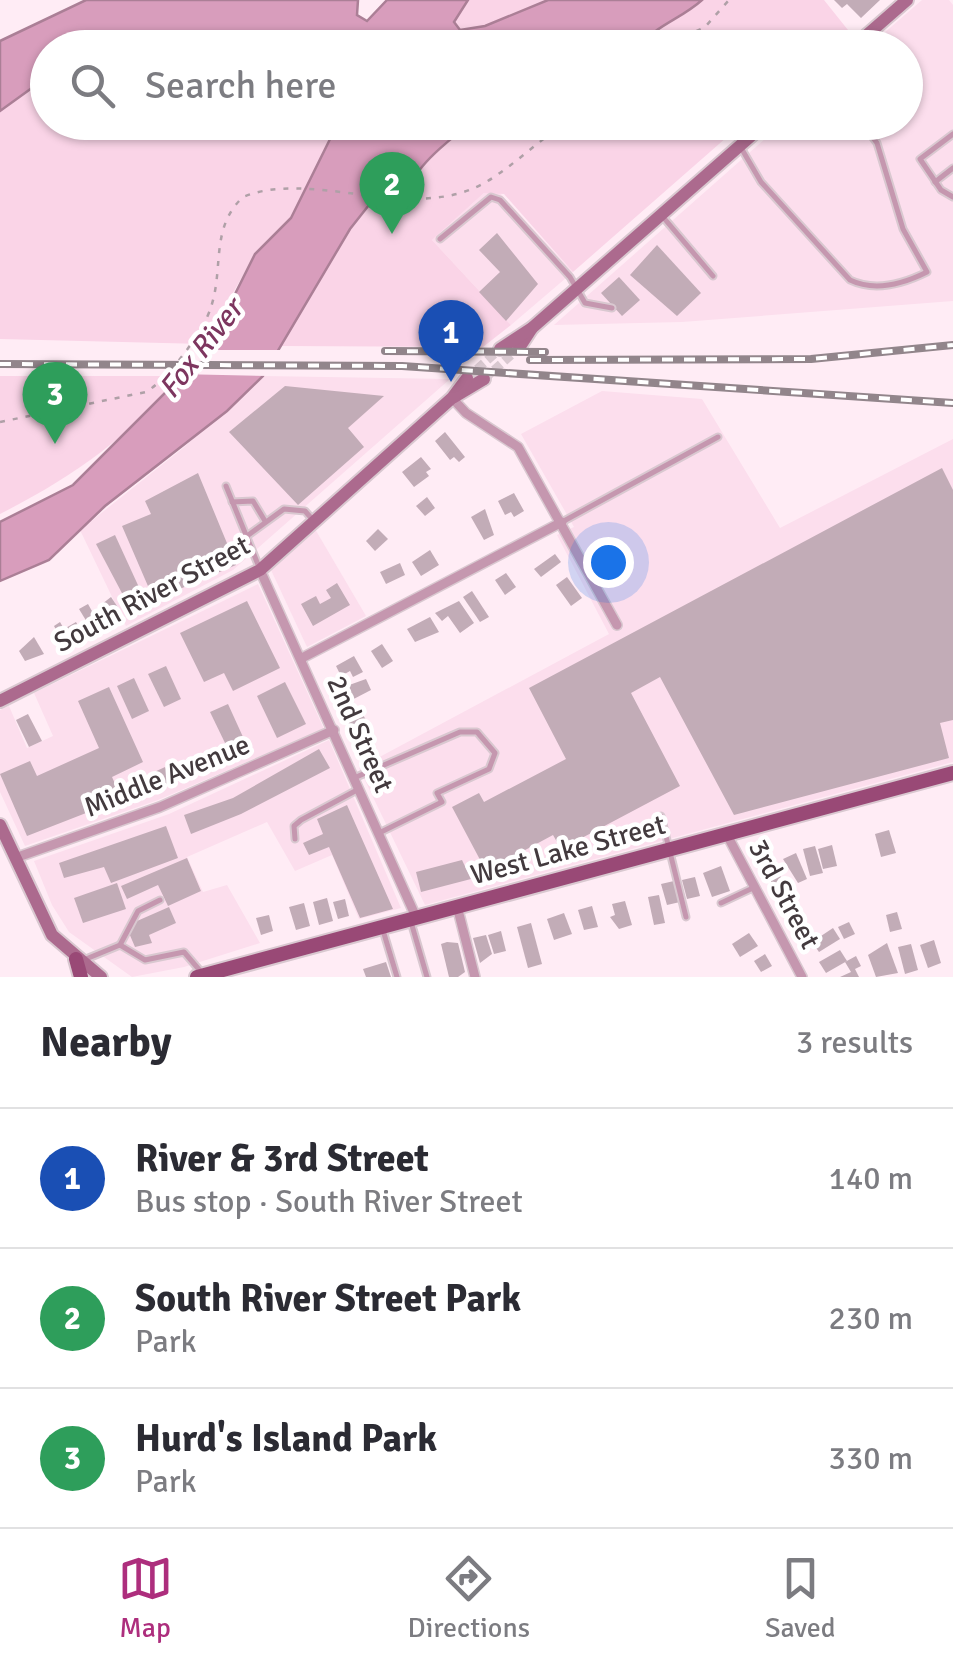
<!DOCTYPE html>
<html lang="en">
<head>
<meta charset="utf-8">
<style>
  body { margin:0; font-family:Signika,sans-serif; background:#f7f7f7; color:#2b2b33 }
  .you { position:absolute; left:608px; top:562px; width:35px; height:35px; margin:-25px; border:8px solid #fff; border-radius:50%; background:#1a73e8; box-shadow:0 0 0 15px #1a73e833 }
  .badge { display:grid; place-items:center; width:65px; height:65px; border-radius:50%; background:#ad2e7d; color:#fff; font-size:32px; font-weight:700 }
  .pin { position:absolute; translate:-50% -82px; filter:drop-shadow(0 2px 5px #0008) }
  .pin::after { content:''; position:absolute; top:52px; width:35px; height:30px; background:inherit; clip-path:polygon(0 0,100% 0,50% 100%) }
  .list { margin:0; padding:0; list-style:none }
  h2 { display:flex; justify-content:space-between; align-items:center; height:130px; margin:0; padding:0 40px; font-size:42px }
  h2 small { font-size:32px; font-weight:400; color:#7c7c81 }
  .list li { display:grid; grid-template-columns:65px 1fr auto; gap:30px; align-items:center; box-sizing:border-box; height:140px; padding:0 40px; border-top:2px solid #e1e1e2 }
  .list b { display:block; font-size:38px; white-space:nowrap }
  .list p { margin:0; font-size:32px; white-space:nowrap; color:#7c7c81 }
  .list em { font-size:32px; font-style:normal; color:#7c7c81 }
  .icon { flex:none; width:55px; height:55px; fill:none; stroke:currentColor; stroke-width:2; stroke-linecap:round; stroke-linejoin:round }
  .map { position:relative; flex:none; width:953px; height:977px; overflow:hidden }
  .search { position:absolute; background:#fff; box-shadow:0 2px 8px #0004; left:30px; right:30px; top:30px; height:110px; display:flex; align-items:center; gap:25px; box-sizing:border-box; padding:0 35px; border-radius:55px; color:#7c7c81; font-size:38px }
  .sheet { height:550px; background:#fff }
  nav { display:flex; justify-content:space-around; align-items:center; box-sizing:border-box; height:140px; border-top:2px solid #e1e1e2; background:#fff; font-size:28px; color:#7c7c81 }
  nav a { display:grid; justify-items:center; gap:5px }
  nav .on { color:#ad2e7d }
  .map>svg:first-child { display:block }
  .built { fill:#fcdeed }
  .green { fill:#fad4e7 }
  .water { fill:#d89dbc; stroke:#ab7f96; stroke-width:2.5 }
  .pier { fill:#ffecf5 }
  .building { fill:#c2acb7 }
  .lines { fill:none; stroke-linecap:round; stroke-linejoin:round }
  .street-tunnel { stroke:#d9c8d0; stroke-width:9; stroke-dasharray:9 4.5; stroke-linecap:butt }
  .lane-casing { stroke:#d9c8d0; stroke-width:9 }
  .street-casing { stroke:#d9c8d0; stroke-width:12 }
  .secondary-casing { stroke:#d9c8d0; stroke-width:16 }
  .primary-casing { stroke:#d9c8d0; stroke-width:18 }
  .path { stroke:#afa0a7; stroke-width:2.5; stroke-dasharray:5 8; stroke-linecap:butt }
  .lane { stroke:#c597af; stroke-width:5 }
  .street { stroke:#c597af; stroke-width:9 }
  .secondary { stroke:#ac6a8e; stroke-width:12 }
  .primary { stroke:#994976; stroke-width:14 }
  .rail-casing { stroke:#92858b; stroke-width:8 }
  .rail { stroke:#fff; stroke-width:4; stroke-dasharray:11; stroke-linecap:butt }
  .labels { text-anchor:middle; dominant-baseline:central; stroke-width:9; stroke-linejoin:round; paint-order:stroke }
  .street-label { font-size:28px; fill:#433a3e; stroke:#fff }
  .water-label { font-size:30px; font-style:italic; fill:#7d365f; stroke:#fff }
</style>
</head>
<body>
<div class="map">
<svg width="953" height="977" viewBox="0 0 953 977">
  <rect width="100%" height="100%" fill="#ffecf5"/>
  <g class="built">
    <path d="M922,0H949L953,5V301L682,322L554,325L783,123L906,122V48L868,47Z"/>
    <path d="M499,192L573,272L511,325L432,240L484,193Z"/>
    <path d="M263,376L450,379L233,570L126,626L80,530L183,448Z"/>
    <path d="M602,391L702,399L780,528L953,439V762L425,905L359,768L609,634L557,535L574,527L521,434Z"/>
    <path d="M315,529L366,616L307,647L271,570Z"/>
    <path d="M258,584L324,729L158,800L25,846L0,792V710L9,706L27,748L53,736L34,693Z"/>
    <path d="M329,740L401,908L359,919L332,855L295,871L267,822L187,857L203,892L227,885L260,943L184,967L132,977L69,932L52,905L34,861L169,814Z"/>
  </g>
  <g class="green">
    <path d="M468,0H548L485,26L460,30L454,22Z"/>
    <path d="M702,0H824L848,30L829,47L639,48C656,25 681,18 702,0Z"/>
    <path d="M47,77L48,122L338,123L291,218L255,254L204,344L0,339V111Z"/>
    <path d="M474,123H743L573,272L504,194L484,193L432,240L511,325L483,347L280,346L350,229L380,191L414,180C420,163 456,133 474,123Z"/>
    <path d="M0,376H182C129,437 71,478 0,514Z"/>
  </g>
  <g class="water">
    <path d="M86,0H358L357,15L367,21L387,0H468L454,22L460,30L485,26L548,0H702C681,19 656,25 639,47L186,48L161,39L132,47L48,48L47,77L0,111V41Z"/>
    <path d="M338,123H474C456,133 420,163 414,180L380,191L350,229L263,376L227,411L105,506L49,560L0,581V522L73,485L182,376L226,312L255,254L291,218Z"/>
  </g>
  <path class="pier" d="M194,350H284L269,376L177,374Z"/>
  <g class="building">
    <path d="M834,0H880L861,18L847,4L842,8Z"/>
    <path d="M497,233L538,284L506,321L479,292L500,272L479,250Z"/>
    <path d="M657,245L701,293L677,316L630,275Z"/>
    <path d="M619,277L640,300L622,316L601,293Z"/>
    <path d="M285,386L384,396L348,428L364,447L298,505L229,432Z"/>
    <path d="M445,432L465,457L459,462L454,457L450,460L435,441Z"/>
    <path d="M421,457L431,469L426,472L429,476L414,487L402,472Z"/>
    <path d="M942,468L953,490V720L940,723L949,758L734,815L660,677L631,693L680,786L561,849L553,835L486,871L452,807L479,793L484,802L566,759L529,688Z"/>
    <path d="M198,473L236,565L154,600L122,526L151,514L145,501Z"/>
    <path d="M514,493L524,511L514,517L511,512L505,515L498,501Z"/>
    <path d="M427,497L435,508L425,516L416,506Z"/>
    <path d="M485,509L494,535L484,540L471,517Z"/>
    <path d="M378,529L388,539L375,551L366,541Z"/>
    <path d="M115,535L148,607L133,614L96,544Z"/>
    <path d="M430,550L439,565L421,576L412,562Z"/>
    <path d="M555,554L561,562L541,577L534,569Z"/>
    <path d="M400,563L405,575L386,584L380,572Z"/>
    <path d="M506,573L516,587L505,595L495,580Z"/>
    <path d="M567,577L582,598L571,606L556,585Z"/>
    <path d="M337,583L350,605L313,626L301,604L316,596L320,604L331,598L326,590Z"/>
    <path d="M472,591L489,617L480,622L463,597Z"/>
    <path d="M111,597L123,615L114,622L102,604Z"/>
    <path d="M247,601L280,668L233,691L224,673L204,682L180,633Z"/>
    <path d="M459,601L474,623L460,633L448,616L442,621L435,613Z"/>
    <path d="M88,604L101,627L93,632L79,609Z"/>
    <path d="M430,617L439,632L415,642L407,629Z"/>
    <path d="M60,622L64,629L76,622L82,633L65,646L54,626Z"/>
    <path d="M34,637L44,654L25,661L19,651Z"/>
    <path d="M382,644L393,661L382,668L371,651Z"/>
    <path d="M354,656L363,672L353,677L350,671L341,676L336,666Z"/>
    <path d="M166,666L181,699L164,707L148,674Z"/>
    <path d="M134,678L149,711L132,719L117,686Z"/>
    <path d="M366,679L371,690L346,703L338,689Z"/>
    <path d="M285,682L306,724L277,738L257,696Z"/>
    <path d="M109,687L143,762L112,777L122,799L27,836L0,774L30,761L37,776L99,748L78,701Z"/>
    <path d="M228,704L243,737L226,745L210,712Z"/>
    <path d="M361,711L367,722L352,730L346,719Z"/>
    <path d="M28,714L42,741L29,747L16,720Z"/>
    <path d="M319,749L330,768L241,814L191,834L184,815L233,798Z"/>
    <path d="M165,767L172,781L158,788L150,774Z"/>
    <path d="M347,805L393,909L360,918L329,847L309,855L303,843L323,834L317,819Z"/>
    <path d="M166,826L178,858L111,883L104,867L64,878L59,863Z"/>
    <path d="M889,830L896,853L881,857L875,834Z"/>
    <path d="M832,845L837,866L823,869L818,849Z"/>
    <path d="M815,846L823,873L810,876L803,849Z"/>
    <path d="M796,853L807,879L798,883L783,859Z"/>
    <path d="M187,858L201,891L168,906L158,885L127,899L121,886Z"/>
    <path d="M462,860L471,879L421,892L416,872Z"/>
    <path d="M776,860L783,885L774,888L763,864Z"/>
    <path d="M721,866L730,891L712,897L703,873Z"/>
    <path d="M695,877L700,896L687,899L682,880Z"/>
    <path d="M674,881L680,902L667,905L661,884Z"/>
    <path d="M117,883L126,909L83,923L74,898Z"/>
    <path d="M659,895L665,923L654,925L648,897Z"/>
    <path d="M327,898L333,921L319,925L313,902Z"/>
    <path d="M345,899L349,916L338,919L333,902Z"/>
    <path d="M625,901L632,925L619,929L610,917L615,915L612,904Z"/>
    <path d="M304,903L310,926L296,930L289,907Z"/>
    <path d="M592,906L598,927L584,930L578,910Z"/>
    <path d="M169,907L176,923L149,935L152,943L135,947L129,933L137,921Z"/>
    <path d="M897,912L902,929L890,932L886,915Z"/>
    <path d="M564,913L572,934L554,940L547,919Z"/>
    <path d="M269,915L273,931L261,935L256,918Z"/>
    <path d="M849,922L855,934L844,939L838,927Z"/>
    <path d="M531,923L542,964L528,968L517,927Z"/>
    <path d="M833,928L840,939L819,952L812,942Z"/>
    <path d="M501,931L506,951L494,954L488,935Z"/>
    <path d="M749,933L758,946L740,957L732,944Z"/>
    <path d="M486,935L492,954L480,963L473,938Z"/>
    <path d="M934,940L941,963L928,968L920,945Z"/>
    <path d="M447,942L458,943L465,972L458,977H449L441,944Z"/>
    <path d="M887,943L898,973L876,977L868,955Z"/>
    <path d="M911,944L918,970L905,974L898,947Z"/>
    <path d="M840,950L847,961L826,973L819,962Z"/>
    <path d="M765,954L772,966L761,972L754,961Z"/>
    <path d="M856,956L861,966L855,969L859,977H840L851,972L845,962Z"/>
    <path d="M386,962L391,977H366L363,969Z"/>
  </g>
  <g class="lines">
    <g class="street-tunnel">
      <path d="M467,378L500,349"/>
      <path d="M484,379L519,348"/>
    </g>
    <defs>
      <g id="lane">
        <path d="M953,134L920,159L941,190L953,197"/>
        <path d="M740,146L761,182L850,280C875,292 903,284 927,272L903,229L877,143L861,122"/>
        <path d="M935,182L953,168"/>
        <path d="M663,217L713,276"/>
        <path d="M440,239L491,197L500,200L570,277L585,303L612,308"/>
        <path d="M226,486L259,567"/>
        <path d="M232,502L253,501L265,521"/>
        <path d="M562,522L718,437"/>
        <path d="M247,536L284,509L305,511L312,519"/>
        <path d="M354,778L460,732H477L495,753L489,769L437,793L442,802L379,833"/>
        <path d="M661,816L686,917"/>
        <path d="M295,839L294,826L301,820L357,790"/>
        <path d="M721,903L755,887"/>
        <path d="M411,922L427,977"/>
        <path d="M382,927L397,977"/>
        <path d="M120,945L138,911L160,900"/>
        <path d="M86,959L120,945L145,960L184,952L202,973"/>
      </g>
      <g id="street">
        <path d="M452,398L466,413L518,447L617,625"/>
        <path d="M260,570L416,917"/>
        <path d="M302,658L562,522"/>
        <path d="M726,833L802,977"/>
        <path d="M15,858L160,807L334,730"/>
        <path d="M457,906L475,977"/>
      </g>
      <g id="secondary">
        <path d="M852,48L907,0"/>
        <path d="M519,348L532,328"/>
        <path d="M500,349L532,328L767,122"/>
        <path d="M454,397L484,379"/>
        <path d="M0,701L260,570L452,398L467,378"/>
        <path d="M0,825L52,935L101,977"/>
      </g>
      <g id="primary">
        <path d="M76,959L81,977"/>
        <path d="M197,977L953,773"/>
      </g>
    </defs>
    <use href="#lane" class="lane-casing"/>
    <use href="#street" class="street-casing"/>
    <use href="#secondary" class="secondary-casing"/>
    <use href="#primary" class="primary-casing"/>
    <g class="path">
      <path d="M661,48L705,27L729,0"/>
      <path d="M0,422L146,392C168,379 204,331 211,307C224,268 210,228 243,197C308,170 400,218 472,189C502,177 537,141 567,122"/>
    </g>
    <use href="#lane" class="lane"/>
    <use href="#street" class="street"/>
    <use href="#secondary" class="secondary"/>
    <use href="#primary" class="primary"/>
    <defs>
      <g id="rail">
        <path d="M385,351L545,352"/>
        <path d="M530,360L811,359L953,345"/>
        <path d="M0,364L402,366L953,403"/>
      </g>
    </defs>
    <use href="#rail" class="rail-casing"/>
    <use href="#rail" class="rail"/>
  </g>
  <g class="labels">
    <g class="street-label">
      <text transform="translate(152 594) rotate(-28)">South River Street</text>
      <text transform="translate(360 734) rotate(66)">2nd Street</text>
      <text transform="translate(167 776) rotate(-22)">Middle Avenue</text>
      <text transform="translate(568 850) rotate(-15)">West Lake Street</text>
      <text transform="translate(784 894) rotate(62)">3rd Street</text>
    </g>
    <g class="water-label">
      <text transform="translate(201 349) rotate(-52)">Fox River</text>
    </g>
  </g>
</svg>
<div class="you"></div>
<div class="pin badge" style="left:451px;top:382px;background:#1a4fb4">1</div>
<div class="pin badge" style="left:392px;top:234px;background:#2e9e5b">2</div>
<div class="pin badge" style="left:55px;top:444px;background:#2e9e5b">3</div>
<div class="search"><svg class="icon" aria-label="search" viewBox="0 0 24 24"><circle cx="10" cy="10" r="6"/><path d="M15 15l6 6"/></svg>Search here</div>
</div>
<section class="sheet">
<h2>Nearby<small>3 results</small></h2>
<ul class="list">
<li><span class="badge" style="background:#1a4fb4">1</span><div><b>River &amp; 3rd Street</b><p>Bus stop · South River Street</p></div><em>140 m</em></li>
<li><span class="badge" style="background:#2e9e5b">2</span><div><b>South River Street Park</b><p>Park</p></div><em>230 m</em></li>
<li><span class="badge" style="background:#2e9e5b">3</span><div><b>Hurd's Island Park</b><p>Park</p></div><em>330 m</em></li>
</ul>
</section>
<nav>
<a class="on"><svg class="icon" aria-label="map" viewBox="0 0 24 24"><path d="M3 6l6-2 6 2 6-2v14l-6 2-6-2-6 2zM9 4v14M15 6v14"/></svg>Map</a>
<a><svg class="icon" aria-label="directions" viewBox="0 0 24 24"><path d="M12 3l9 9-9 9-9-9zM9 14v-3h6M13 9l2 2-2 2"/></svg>Directions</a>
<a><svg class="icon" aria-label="saved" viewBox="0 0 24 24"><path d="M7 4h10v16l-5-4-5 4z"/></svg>Saved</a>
</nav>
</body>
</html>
